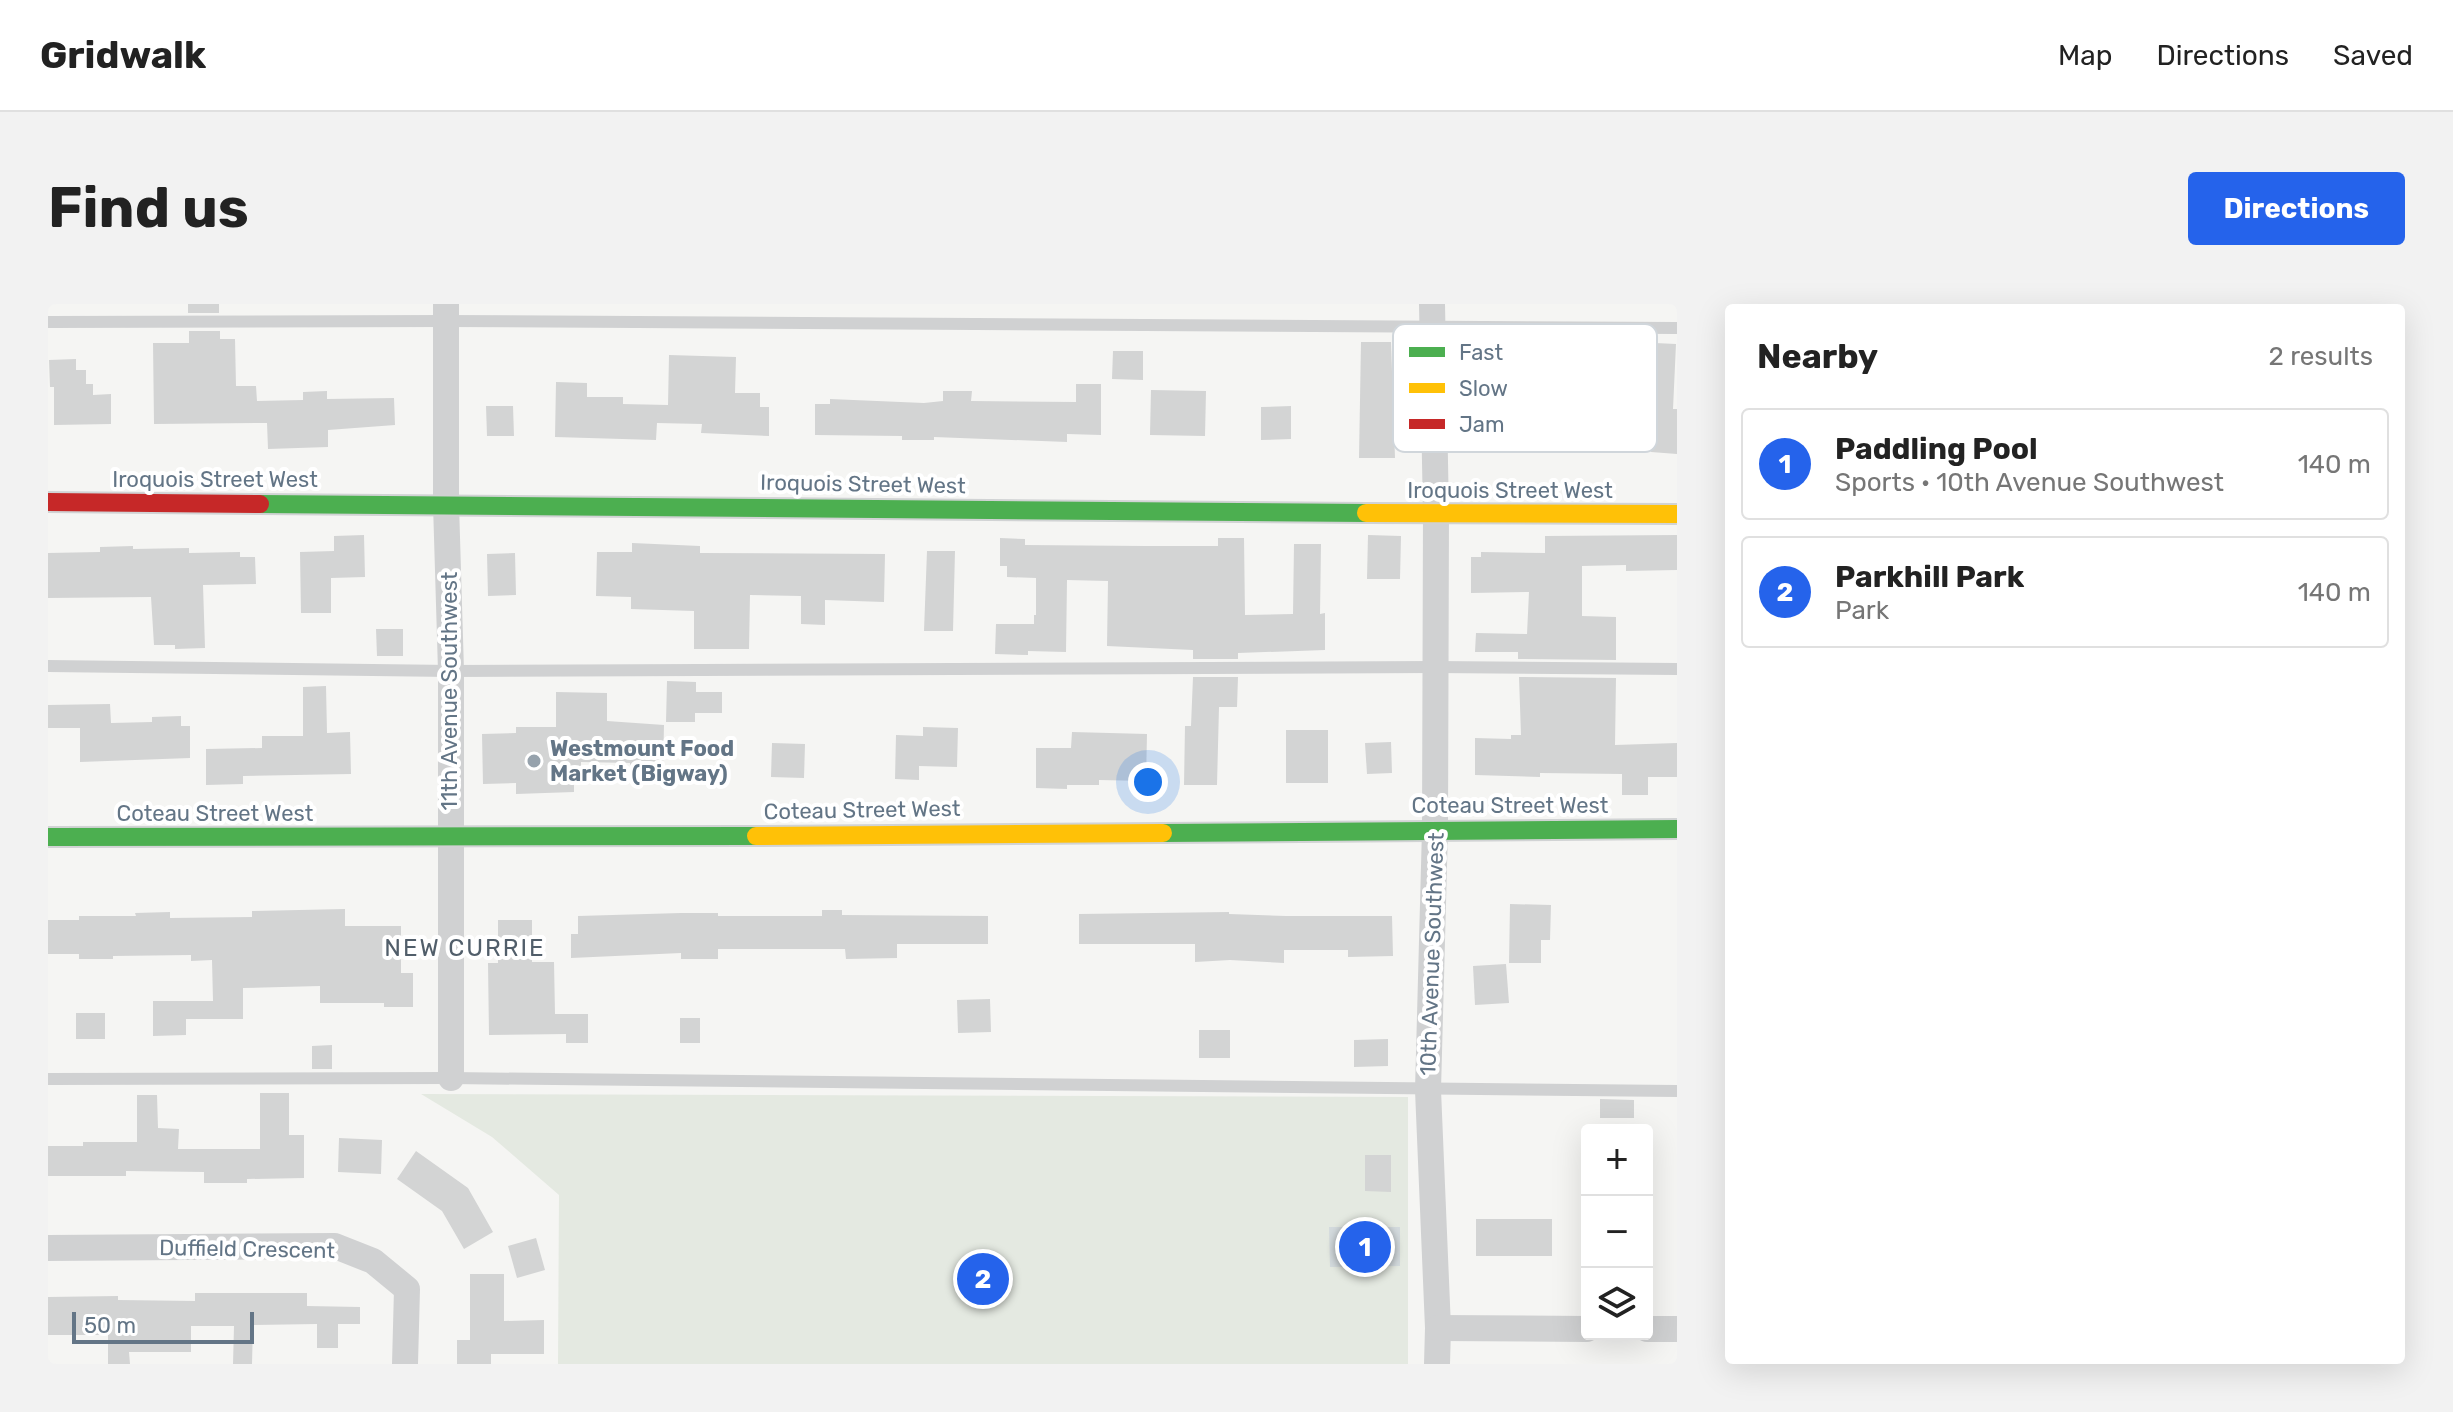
<!DOCTYPE html>
<html lang="en">
<head>
<meta charset="utf-8">
<style>
  body { margin:0; font-family:Rubik,sans-serif; background:#f2f2f2; color:#222 }
  .controls { position:absolute; right:24px; bottom:24px; display:grid; overflow:hidden; border-radius:8px; box-shadow:0 8px 32px #0002 }
  .controls button { width:72px; height:72px; display:grid; place-items:center; padding:0; border:0; border-bottom:2px solid #e0e0e0; background:#fff; color:#222; font:40px sans-serif }
  .scale { position:absolute; left:24px; bottom:20px; width:182px; box-sizing:border-box; padding-left:8px; border:4px solid #637586; border-top:0; font-size:22px; line-height:28px; white-space:nowrap; color:#637586; -webkit-text-stroke:6px #fff; paint-order:stroke }
  .you { position:absolute; left:1100px; top:478px; width:28px; height:28px; margin:-20px; border:6px solid #fff; border-radius:50%; background:#1a73e8; box-shadow:0 0 0 12px #1a73e833 }
  .badge { display:grid; place-items:center; width:52px; height:52px; border-radius:50%; background:#2563eb; color:#fff; font-size:26px; font-weight:700 }
  .pin { position:absolute; translate:-50% -50%; border:4px solid #fff; box-shadow:0 2px 8px #0006 }
  .list { margin:0; padding:0; list-style:none }
  h2 { display:flex; justify-content:space-between; align-items:center; height:104px; margin:0; padding:0 32px; font-size:34px }
  h2 small { font-size:26px; font-weight:400; color:#767676 }
  .list li { display:grid; grid-template-columns:52px 1fr auto; gap:24px; align-items:center; box-sizing:border-box; height:112px; margin:0 16px 16px; padding:0 16px; border:2px solid #e0e0e0; border-radius:8px }
  .list b { display:block; font-size:30px; white-space:nowrap }
  .list p { margin:0; font-size:26px; white-space:nowrap; color:#767676 }
  .list em { font-size:26px; font-style:normal; color:#767676 }
  .icon { flex:none; width:44px; height:44px; fill:none; stroke:currentColor; stroke-width:2; stroke-linecap:round; stroke-linejoin:round }
  .map { position:relative; flex:none; width:1629px; height:1060px; overflow:hidden; border-radius:8px }
  header { display:flex; align-items:center; gap:48px; box-sizing:border-box; height:112px; padding:0 40px; background:#fff; border-bottom:2px solid #e0e0e0 }
  header strong { font-size:38px }
  nav { display:flex; gap:44px; margin-inline-start:auto; font-size:28px }
  .intro { display:flex; align-items:center; justify-content:space-between; box-sizing:border-box; height:192px; padding:0 48px }
  h1 { margin:0; font-size:56px }
  .button { padding:20px 36px; border-radius:8px; background:#2563eb; color:#fff; font-size:28px; font-weight:700 }
  main { display:flex; gap:48px; padding:0 48px }
  aside { flex:1; background:#fff; border-radius:8px; box-shadow:0 8px 32px #0002 }
  .map>svg:first-child { display:block }
  .green { fill:#e4e9e1 }
  .water { fill:#d3dadd }
  .building { fill:#d3d4d4 }
  .lines { fill:none; stroke-linecap:round; stroke-linejoin:round }
  .fast-casing { stroke:#d1d3d4; stroke-width:22 }
  .slow-casing { stroke:#d1d3d4; stroke-width:22 }
  .jam-casing { stroke:#d1d3d4; stroke-width:22 }
  .lane { stroke:#d0d1d2; stroke-width:12 }
  .street { stroke:#d0d1d2; stroke-width:26 }
  .fast { stroke:#4caf50; stroke-width:18 }
  .slow { stroke:#ffc107; stroke-width:18 }
  .jam { stroke:#c62828; stroke-width:18 }
  .poi-dot { fill:#96a2ac; stroke:#fff; stroke-width:3 }
  .labels { text-anchor:middle; dominant-baseline:central; stroke-width:8; stroke-linejoin:round; paint-order:stroke }
  .street-label { font-size:22px; fill:#637586; stroke:#fff }
  .poi-label { font-size:22px; font-weight:bold; fill:#637586; stroke:#fff; text-anchor:start }
  .neighbourhood-label { font-size:24px; letter-spacing:2px; fill:#515e6a; stroke:#fff }
  .key { fill:#fff; stroke:#d0d6db; stroke-width:2 }
  .key-label { font-size:22px; fill:#637586 }
</style>
</head>
<body>
<header>
<strong>Gridwalk</strong>
<nav><a>Map</a><a>Directions</a><a>Saved</a></nav>
</header>
<div class="intro"><h1>Find us</h1><a class="button">Directions</a></div>
<main>
<div class="map">
<svg width="1629" height="1060" viewBox="0 0 1629 1060">
  <rect width="100%" height="100%" fill="#f5f5f3"/>
  <path class="green" d="M373,790L1360,793V1060H510L511,891L444,833Z"/>
  <path class="water" d="M1281,923H1352V962L1282,963Z"/>
  <g class="building">
    <rect x="140" y="0" width="31" height="9"/>
    <path d="M141,27H172V35H187L188,82H208L209,97L255,96V88L279,87V95L346,94L347,121L280,126V143L220,145L219,119L106,120L105,39H141Z"/>
    <path d="M1313,38H1343L1347,154H1311Z"/>
    <path d="M1607,39L1628,40L1625,105H1629V150L1603,148L1604,135L1533,133L1535,94L1605,92Z"/>
    <path d="M1065,47H1095V76L1064,75Z"/>
    <path d="M621,51L688,53L687,89H712V103H721V132L653,129L654,120L609,119L608,136L507,133L508,78L539,79V93H575V100L620,101Z"/>
    <path d="M28,55V66H38V80H45V91L63,90V120L6,121V83H2L1,56Z"/>
    <path d="M1028,80H1053V131L1019,130V138L886,133V136H854V132L767,131V100H782V95L876,99L895,97V87H924L923,97L1028,98Z"/>
    <path d="M1103,86L1158,87L1157,132L1102,131Z"/>
    <path d="M438,102H465L466,132H439Z"/>
    <path d="M1243,102V135L1213,136V103Z"/>
    <path d="M316,231L317,273L283,274V309H253L252,248L286,247V232Z"/>
    <path d="M1320,231L1353,232L1352,275H1319Z"/>
    <path d="M1629,231V266L1578,267V261L1534,262V312L1568,313V356L1470,355V348H1427L1428,329L1479,330L1481,288L1423,289V253H1433V248L1497,249V232Z"/>
    <path d="M952,234L977,235V241L1097,242H1170V234H1196L1197,311L1245,310L1246,240H1273L1272,310L1277,309V346L1190,349V355H1145V346L1059,342L1060,277L1019,276L1018,348L980,347V351L947,350L948,320H986V311H988V274L959,273V262H952Z"/>
    <path d="M584,239L652,242V249L837,250L836,298L777,296V321L753,320V292L702,291L701,345H646V307L583,305V293L548,292L549,248H584Z"/>
    <path d="M85,242V245L141,244V249L192,248V253H207L208,280L155,281L157,344L127,345V341H106L103,293L0,294V249L52,248V243Z"/>
    <path d="M879,247H907L905,327H876Z"/>
    <path d="M467,249L468,291L440,292L439,250Z"/>
    <path d="M328,325H355V352H329Z"/>
    <path d="M1145,373H1190L1189,403H1171L1169,481H1136L1137,422H1143Z"/>
    <path d="M1471,373L1568,374L1567,441L1629,439V473H1600V491H1574V470L1492,469V473L1427,471V434L1463,435V431H1473Z"/>
    <path d="M619,377L648,378V388H674V409H647V418H618Z"/>
    <path d="M278,382L279,429L302,428L303,470L195,472V480L158,481V445L214,444V432H255V383Z"/>
    <path d="M508,388L559,389V417L616,421L615,468L582,467V459L533,458V480H526V488L468,490V479L435,480L434,430L468,429V423H508Z"/>
    <path d="M62,400L63,419L104,418V413L133,412V422H142V454L32,458V424H0V401Z"/>
    <path d="M875,423L910,424L909,463L871,462V476L847,475L848,431L875,432Z"/>
    <rect x="1238" y="426" width="42" height="53"/>
    <path d="M1024,428L1099,430L1098,477L1051,476V481H1019V485L988,484V444H1023Z"/>
    <path d="M1343,438L1344,469L1319,470L1317,439Z"/>
    <path d="M724,439L757,440L756,474L723,473Z"/>
    <path d="M1462,600L1503,601L1502,636H1493V659H1461Z"/>
    <path d="M297,605V622H353V669H365V703H336V699H272V682L195,684V715H138V731L105,732V697H165L164,656L143,657V651L65,652V655H31V650H0V616H31V612H88L87,609L122,608V614L204,613V607Z"/>
    <path d="M774,606H794V611L940,612V640H849V654L798,655L797,645H670V655H633V649L523,654V630H530V612L633,609H670V612H774Z"/>
    <path d="M1181,608V610L1238,612H1344L1345,652L1300,653V646H1236V659L1182,656L1147,658V640H1031V610Z"/>
    <path d="M450,616H484V658H506L507,710H540V739H518V730L441,731L440,659H450Z"/>
    <path d="M1458,660L1461,699L1427,701L1425,662Z"/>
    <path d="M942,695L943,728L910,729L909,696Z"/>
    <rect x="28" y="709" width="29" height="26"/>
    <rect x="632" y="714" width="20" height="25"/>
    <rect x="1151" y="726" width="31" height="28"/>
    <path d="M1340,735V762L1306,763V736Z"/>
    <path d="M284,741V765H264V742Z"/>
    <path d="M212,789H241V831H256V874L199,875V879H156V868L78,867V872H0V842H35V838H89V791H109L110,824L131,825L130,845H212Z"/>
    <path d="M1552,795L1586,796V814H1552Z"/>
    <path d="M291,834L334,836L333,870L290,868Z"/>
    <path d="M368,847L420,884L445,928L416,945L394,907L349,875Z"/>
    <path d="M1317,851H1343V888L1317,887Z"/>
    <rect x="1428" y="915" width="76" height="37"/>
    <path d="M488,934L497,966L469,974L460,942Z"/>
    <path d="M422,970H456V1017L496,1016V1050H443V1060H409V1036H422Z"/>
    <path d="M147,989H259V1002L312,1003V1020H290V1044H269V1020L205,1021L204,1060H185L186,1022H143V1048H81L82,1060H60V1031H0V993L70,992V996L147,997Z"/>
  </g>
  <g class="lines">
    <defs>
      <g id="fast">
        <path d="M212,200L1318,209"/>
        <path d="M1115,529L1629,525"/>
        <path d="M0,533L708,532"/>
      </g>
      <g id="slow">
        <path d="M1318,209L1629,210"/>
        <path d="M708,532L1115,529"/>
      </g>
      <path id="jam" d="M0,198L212,200"/>
    </defs>
    <use href="#fast" class="fast-casing"/>
    <use href="#slow" class="slow-casing"/>
    <use href="#jam" class="jam-casing"/>
    <g class="lane">
      <path d="M0,18L398,17L1629,24"/>
      <path d="M0,362L403,367L1387,363L1629,365"/>
      <path d="M0,775L403,774L1629,787"/>
    </g>
    <g class="street">
      <path d="M398,0V200L403,367V774"/>
      <path d="M1384,0L1388,210L1387,525L1380,786L1390,1024L1389,1060"/>
      <path d="M0,944L287,942L325,957L359,985L357,1060"/>
      <path d="M1390,1024L1539,1025"/>
      <path d="M1599,1025H1629"/>
    </g>
    <use href="#fast" class="fast"/>
    <use href="#slow" class="slow"/>
    <use href="#jam" class="jam"/>
  </g>
  <circle class="poi-dot" cx="486" cy="457" r="8"/>
  <g class="labels">
    <g class="street-label">
      <text x="167" y="175">Iroquois Street West</text>
      <text transform="translate(815 180) rotate(1)">Iroquois Street West</text>
      <text x="1462" y="186">Iroquois Street West</text>
      <text transform="translate(401 387) rotate(-90)">11th Avenue Southwest</text>
      <text x="1462" y="501">Coteau Street West</text>
      <text transform="translate(814 506) rotate(-1)">Coteau Street West</text>
      <text x="167" y="509">Coteau Street West</text>
      <text transform="translate(1384 650) rotate(-88)">10th Avenue Southwest</text>
      <text transform="translate(199 945) rotate(1)">Duffield Crescent</text>
    </g>
    <g class="poi-label">
      <text x="502" y="444">Westmount Food<tspan x="502" dy="25">Market (Bigway)</tspan></text>
    </g>
    <g class="neighbourhood-label">
      <text x="417" y="644">NEW CURRIE</text>
    </g>
  </g>
  <rect x="1345" y="20" width="264" height="128" rx="12" class="key"/>
  <rect x="1361" y="43" width="36" height="10" fill="#4caf50"/>
  <rect x="1361" y="79" width="36" height="10" fill="#ffc107"/>
  <rect x="1361" y="115" width="36" height="10" fill="#c62828"/>
  <g class="key-label">
    <text x="1411" y="56">Fast</text>
    <text x="1411" y="92">Slow</text>
    <text x="1411" y="128">Jam</text>
  </g>
</svg>
<div class="controls">
<button>+</button>
<button>−</button>
<button><svg class="icon" aria-label="layers" viewBox="0 0 24 24"><path d="M12 4l9 5-9 5-9-5zM3 14l9 5 9-5"/></svg></button>
</div>
<div class="scale">50 m</div>
<div class="you"></div>
<div class="pin badge" style="left:1317px;top:943px">1</div>
<div class="pin badge" style="left:935px;top:975px">2</div>
</div>
<aside>
<h2>Nearby<small>2 results</small></h2>
<ul class="list">
<li><span class="badge">1</span><div><b>Paddling Pool</b><p>Sports · 10th Avenue Southwest</p></div><em>140 m</em></li>
<li><span class="badge">2</span><div><b>Parkhill Park</b><p>Park</p></div><em>140 m</em></li>
</ul>
</aside>
</main>
</body>
</html>
